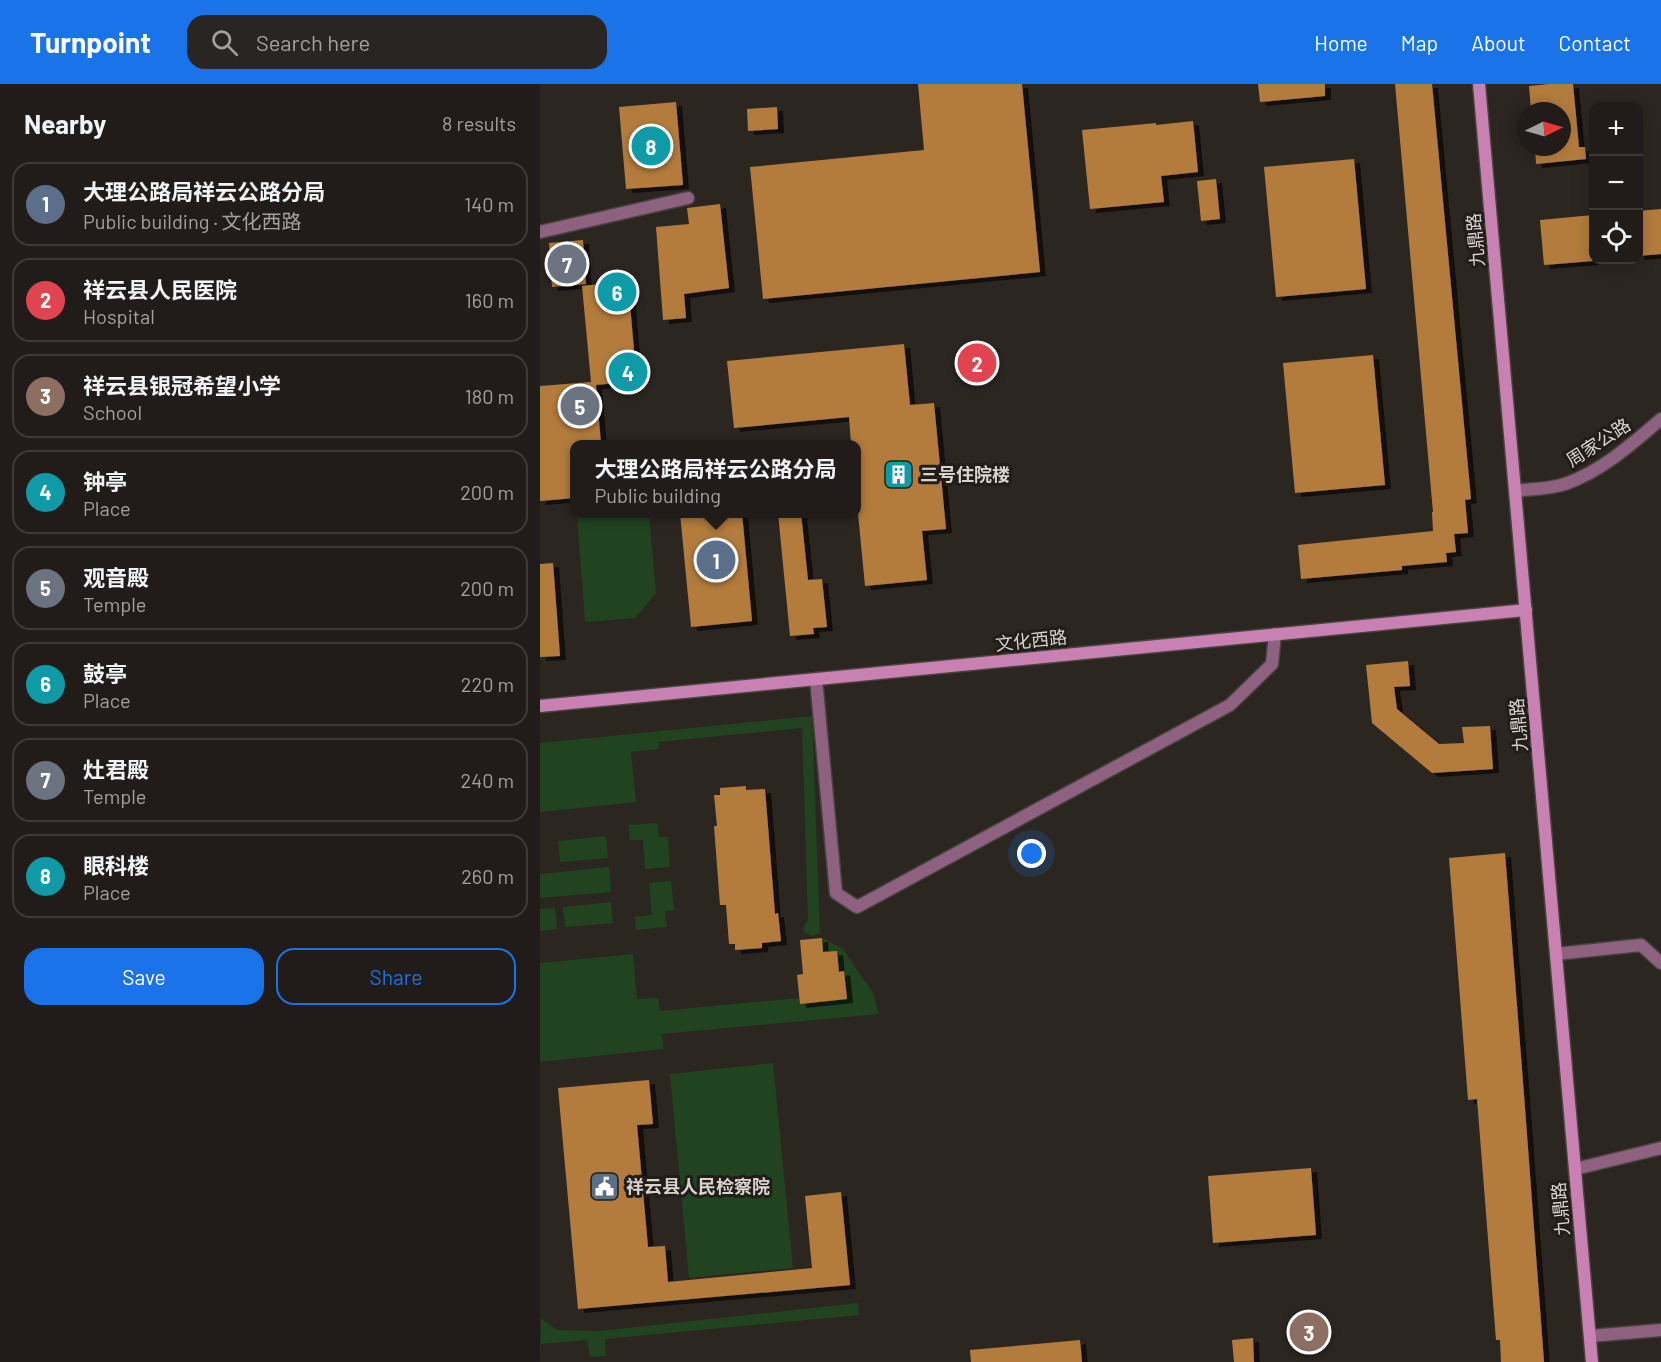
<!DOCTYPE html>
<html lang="en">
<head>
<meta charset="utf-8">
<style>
  body { margin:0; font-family:Barlow,"Noto Sans SC",sans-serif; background:#292522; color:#f1f3f6 }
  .controls { position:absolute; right:18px; top:18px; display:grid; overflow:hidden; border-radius:12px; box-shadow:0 3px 15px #0003 }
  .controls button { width:54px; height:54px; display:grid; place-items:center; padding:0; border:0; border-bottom:2px solid #3e3a38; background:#211c19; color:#f1f3f6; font:30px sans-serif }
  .compass { position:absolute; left:977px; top:18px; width:54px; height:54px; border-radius:50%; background:#211c19; box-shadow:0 3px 15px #0003; rotate:85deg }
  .you { position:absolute; left:492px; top:770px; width:21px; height:21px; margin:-15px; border:4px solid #fff; border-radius:50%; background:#1a73e8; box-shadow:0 0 0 9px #1a73e833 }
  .badge { display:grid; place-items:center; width:39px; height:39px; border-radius:50%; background:#1a73e8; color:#fff; font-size:20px; font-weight:700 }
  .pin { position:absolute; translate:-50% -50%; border:3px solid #fff; box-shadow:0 2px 6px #0006 }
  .popup { position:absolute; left:30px; top:356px; width:291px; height:78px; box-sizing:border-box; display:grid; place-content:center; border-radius:12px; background:#211c19; filter:drop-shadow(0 2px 4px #0005); font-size:20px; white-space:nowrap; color:#a2a1a2 }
  .popup b { font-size:22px; color:#f1f3f6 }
  .popup::after { content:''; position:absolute; left:50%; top:100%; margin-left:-12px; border:12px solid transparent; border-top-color:#211c19 }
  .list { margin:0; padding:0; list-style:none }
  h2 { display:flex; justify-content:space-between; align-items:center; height:78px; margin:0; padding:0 24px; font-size:26px }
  h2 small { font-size:20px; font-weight:400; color:#a2a1a2 }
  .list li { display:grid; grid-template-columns:39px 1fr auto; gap:18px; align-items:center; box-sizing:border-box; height:84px; margin:0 12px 12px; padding:0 12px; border:2px solid #3e3a38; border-radius:18px }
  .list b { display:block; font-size:22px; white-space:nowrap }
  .list p { margin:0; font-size:20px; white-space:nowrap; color:#a2a1a2 }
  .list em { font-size:20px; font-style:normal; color:#a2a1a2 }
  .actions { display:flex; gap:12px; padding:18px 24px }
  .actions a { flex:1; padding:14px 0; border:2px solid #1a73e8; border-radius:18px; text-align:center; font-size:21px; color:#1a73e8 }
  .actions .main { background:#1a73e8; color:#fff }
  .icon { flex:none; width:33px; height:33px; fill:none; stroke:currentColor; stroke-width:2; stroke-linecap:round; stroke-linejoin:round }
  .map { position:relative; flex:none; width:1121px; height:1278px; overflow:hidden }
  header { display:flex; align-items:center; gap:36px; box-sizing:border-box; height:84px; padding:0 30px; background:#1a73e8; color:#fff }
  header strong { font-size:28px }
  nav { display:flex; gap:33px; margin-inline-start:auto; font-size:21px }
  .search { width:420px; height:54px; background:#292522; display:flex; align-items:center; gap:15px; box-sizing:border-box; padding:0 21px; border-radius:18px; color:#a2a1a2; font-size:22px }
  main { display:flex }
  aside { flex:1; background:#211c19 }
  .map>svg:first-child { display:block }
  .green { fill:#214320 }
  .building { fill:#b37c3e; filter:url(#shadow) }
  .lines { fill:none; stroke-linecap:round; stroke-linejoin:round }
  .street-casing { stroke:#47423d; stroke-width:15 }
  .secondary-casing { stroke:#47423d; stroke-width:15 }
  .street { stroke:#8e6180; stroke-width:12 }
  .secondary { stroke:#c980b3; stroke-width:12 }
  .labels { text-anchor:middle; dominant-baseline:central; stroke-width:6; stroke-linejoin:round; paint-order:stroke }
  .street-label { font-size:18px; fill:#d7d3d0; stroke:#221d17 }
  .poi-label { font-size:18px; font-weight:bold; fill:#d7d3d0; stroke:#221d17; text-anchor:start }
</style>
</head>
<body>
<header>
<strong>Turnpoint</strong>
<div class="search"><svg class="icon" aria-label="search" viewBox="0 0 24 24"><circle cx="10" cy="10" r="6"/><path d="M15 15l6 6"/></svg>Search here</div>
<nav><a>Home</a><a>Map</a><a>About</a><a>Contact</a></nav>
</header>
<main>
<aside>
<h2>Nearby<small>8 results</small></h2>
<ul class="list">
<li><span class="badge" style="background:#5c6f8a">1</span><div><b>大理公路局祥云公路分局</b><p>Public building · 文化西路</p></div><em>140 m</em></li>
<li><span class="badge" style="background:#e0444e">2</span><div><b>祥云县人民医院</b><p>Hospital</p></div><em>160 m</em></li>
<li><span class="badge" style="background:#8d6e63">3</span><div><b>祥云县银冠希望小学</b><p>School</p></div><em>180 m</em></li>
<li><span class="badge" style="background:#0f9aa8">4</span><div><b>钟亭</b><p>Place</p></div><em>200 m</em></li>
<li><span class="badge" style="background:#6b7280">5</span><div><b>观音殿</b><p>Temple</p></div><em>200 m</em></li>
<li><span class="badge" style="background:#0f9aa8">6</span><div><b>鼓亭</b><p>Place</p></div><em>220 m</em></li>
<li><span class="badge" style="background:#6b7280">7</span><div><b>灶君殿</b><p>Temple</p></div><em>240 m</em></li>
<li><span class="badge" style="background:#0f9aa8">8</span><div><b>眼科楼</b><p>Place</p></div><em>260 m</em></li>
</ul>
<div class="actions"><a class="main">Save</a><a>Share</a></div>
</aside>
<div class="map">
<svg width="1121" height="1278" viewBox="0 0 1121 1278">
  <defs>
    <filter id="shadow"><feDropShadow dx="6" dy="4" stdDeviation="0" flood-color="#0009"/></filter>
  </defs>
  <rect width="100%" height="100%" fill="#2c2621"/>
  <g class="green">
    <path d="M37,430H109L116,509L95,534L45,538Z"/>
    <path d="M272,632L280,849L273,852L265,849L263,844L268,836L262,644L118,658L119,665L91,668L96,718L0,728V659Z"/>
    <path d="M117,739L119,753H128L130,783L105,785L103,756H90L88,741Z"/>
    <path d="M66,752L68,774L20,778L18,757Z"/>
    <path d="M69,783L71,808L0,814V790Z"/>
    <path d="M131,797L134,826L125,827L127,843L96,846L95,833L112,831L109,799Z"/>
    <path d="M71,818L73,839L25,843L23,823Z"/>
    <path d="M15,824L17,845L0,847V825Z"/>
    <path d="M282,854L303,865L333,909L339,930L122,950L123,965L0,978V879L93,870L97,915L118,914L120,927L259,914L260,919L306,915L303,888H299L297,867L283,868Z"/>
    <path d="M233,979L253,1184L149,1194L130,990Z"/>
    <path d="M318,1219L319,1231L65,1255L66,1272L50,1273L47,1256L1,1260L0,1276L1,1234L17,1246L59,1247Z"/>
  </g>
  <g class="building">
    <path d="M378,0H482L500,188L223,215L210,83L384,66Z"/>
    <path d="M718,0H785V12L720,18Z"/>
    <path d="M855,0H892L931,415L925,416L928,449L914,450L916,468L906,469L907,478L862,482V486L761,495L758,461L893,447L892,428H893Z"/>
    <path d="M1009,0H1033L1039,63H1045L1046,75L996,80L995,63H1022V27H991L989,2Z"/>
    <path d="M136,18L143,101L86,105L79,23Z"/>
    <path d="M237,23L238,45L208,47L207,25Z"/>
    <path d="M653,37L658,88L621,92L624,118L550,125L542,46L616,39V41Z"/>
    <path d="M814,75L826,205L736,213L724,83Z"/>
    <path d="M676,95L680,135L661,137L657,97Z"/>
    <path d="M180,120L189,204L144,210L146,234L123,236L116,143L149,140L147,124Z"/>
    <path d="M1121,125V170L1098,172V127Z"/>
    <path d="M1053,131V177L1004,181L1000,136Z"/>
    <path d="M43,156L46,200L12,203L9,159Z"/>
    <path d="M88,197L95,278H98L100,297L56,301L61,360H35V414L0,417V302L51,298L42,202Z"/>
    <path d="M364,260L370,321L394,319L406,445L382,447L387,496L325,502L317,419V360H311L309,333L194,344L187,277Z"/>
    <path d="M833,271L845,401L755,409L743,279Z"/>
    <path d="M140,429H202L212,537L151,543Z"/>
    <path d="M238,429H261L268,496L282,495L287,543L273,544L274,550L250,552Z"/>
    <path d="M13,479L20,572L0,573V480Z"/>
    <path d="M868,577L870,602L854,603L857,625L899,660L924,659L922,643L950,642L953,685L892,689L832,639L826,581Z"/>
    <path d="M206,702V706L225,705L235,830L238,829L241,857L222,859V864L195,866V860H189L186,821H180L174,742H177L174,711H180V704Z"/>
    <path d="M965,769L984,1011L1004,1278H961L960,1256H956L937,1015L928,1016L909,774Z"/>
    <path d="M282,854L283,868L297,867L299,888L304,887L307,915L260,920L257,891L263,890L260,856Z"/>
    <path d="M109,996L113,1040L97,1041L108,1163L125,1162L128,1198L272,1184L265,1112L301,1108L310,1201L38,1225L18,1004Z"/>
    <path d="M771,1084L776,1151L673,1159L668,1092Z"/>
    <path d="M713,1254L714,1278H694L692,1256Z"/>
    <path d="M540,1256L542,1278H431L430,1266Z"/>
  </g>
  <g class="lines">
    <defs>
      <g id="street">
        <path d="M0,148L148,114"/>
        <path d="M975,407C991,405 1010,405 1025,400C1062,387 1092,360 1121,335"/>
        <path d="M276,595L296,809L317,823L690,621L732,580L735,550"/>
        <path d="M1016,870L1101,861L1121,879"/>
        <path d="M1035,1085L1121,1064"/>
        <path d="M1050,1252L1121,1246"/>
      </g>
      <g id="secondary">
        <path d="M939,0L1052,1278"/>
        <path d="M0,622L986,526"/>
      </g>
    </defs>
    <use href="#street" class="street-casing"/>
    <use href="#secondary" class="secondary-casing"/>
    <use href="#street" class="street"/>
    <use href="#secondary" class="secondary"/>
  </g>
  <defs>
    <symbol id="building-square" viewBox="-11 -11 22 22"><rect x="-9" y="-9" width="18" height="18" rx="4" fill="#0f9aa8" stroke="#221d17"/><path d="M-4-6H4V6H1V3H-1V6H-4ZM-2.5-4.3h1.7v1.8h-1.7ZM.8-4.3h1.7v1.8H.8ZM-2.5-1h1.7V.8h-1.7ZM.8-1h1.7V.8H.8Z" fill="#fff"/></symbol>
    <symbol id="civic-square" viewBox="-11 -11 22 22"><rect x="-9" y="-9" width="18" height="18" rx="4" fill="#5c6f8a" stroke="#221d17"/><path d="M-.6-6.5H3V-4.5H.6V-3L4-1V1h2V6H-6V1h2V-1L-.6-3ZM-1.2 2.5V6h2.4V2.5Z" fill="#fff"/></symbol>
  </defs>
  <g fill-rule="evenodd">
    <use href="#building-square" x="342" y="374" width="33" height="33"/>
    <use href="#civic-square" x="48" y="1086" width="33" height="33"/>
  </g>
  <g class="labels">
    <g class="street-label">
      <text transform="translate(935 156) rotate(-95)">九鼎路</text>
      <text transform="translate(1058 358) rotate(-33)">周家公路</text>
      <text transform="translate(491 556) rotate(-6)">文化西路</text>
      <text transform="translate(978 641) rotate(-95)">九鼎路</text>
      <text transform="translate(1020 1125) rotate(-95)">九鼎路</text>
    </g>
    <g class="poi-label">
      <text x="380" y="390">三号住院楼</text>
      <text x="86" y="1102">祥云县人民检察院</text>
    </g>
  </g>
</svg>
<div class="controls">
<button>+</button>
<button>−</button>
<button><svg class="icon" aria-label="locate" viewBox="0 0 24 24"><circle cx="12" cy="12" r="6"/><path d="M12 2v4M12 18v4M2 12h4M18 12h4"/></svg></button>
</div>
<svg class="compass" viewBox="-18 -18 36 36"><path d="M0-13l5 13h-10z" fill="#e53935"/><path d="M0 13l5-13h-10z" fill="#a2a1a2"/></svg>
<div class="you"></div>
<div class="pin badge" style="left:176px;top:476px;background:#5c6f8a">1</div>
<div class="popup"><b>大理公路局祥云公路分局</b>Public building</div>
<div class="pin badge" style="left:437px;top:279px;background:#e0444e">2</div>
<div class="pin badge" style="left:769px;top:1248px;background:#8d6e63">3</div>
<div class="pin badge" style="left:88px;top:288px;background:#0f9aa8">4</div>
<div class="pin badge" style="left:40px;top:322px;background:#6b7280">5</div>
<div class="pin badge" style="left:77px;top:208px;background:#0f9aa8">6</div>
<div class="pin badge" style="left:27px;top:180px;background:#6b7280">7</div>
<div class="pin badge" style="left:111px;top:62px;background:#0f9aa8">8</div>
</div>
</main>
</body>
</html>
